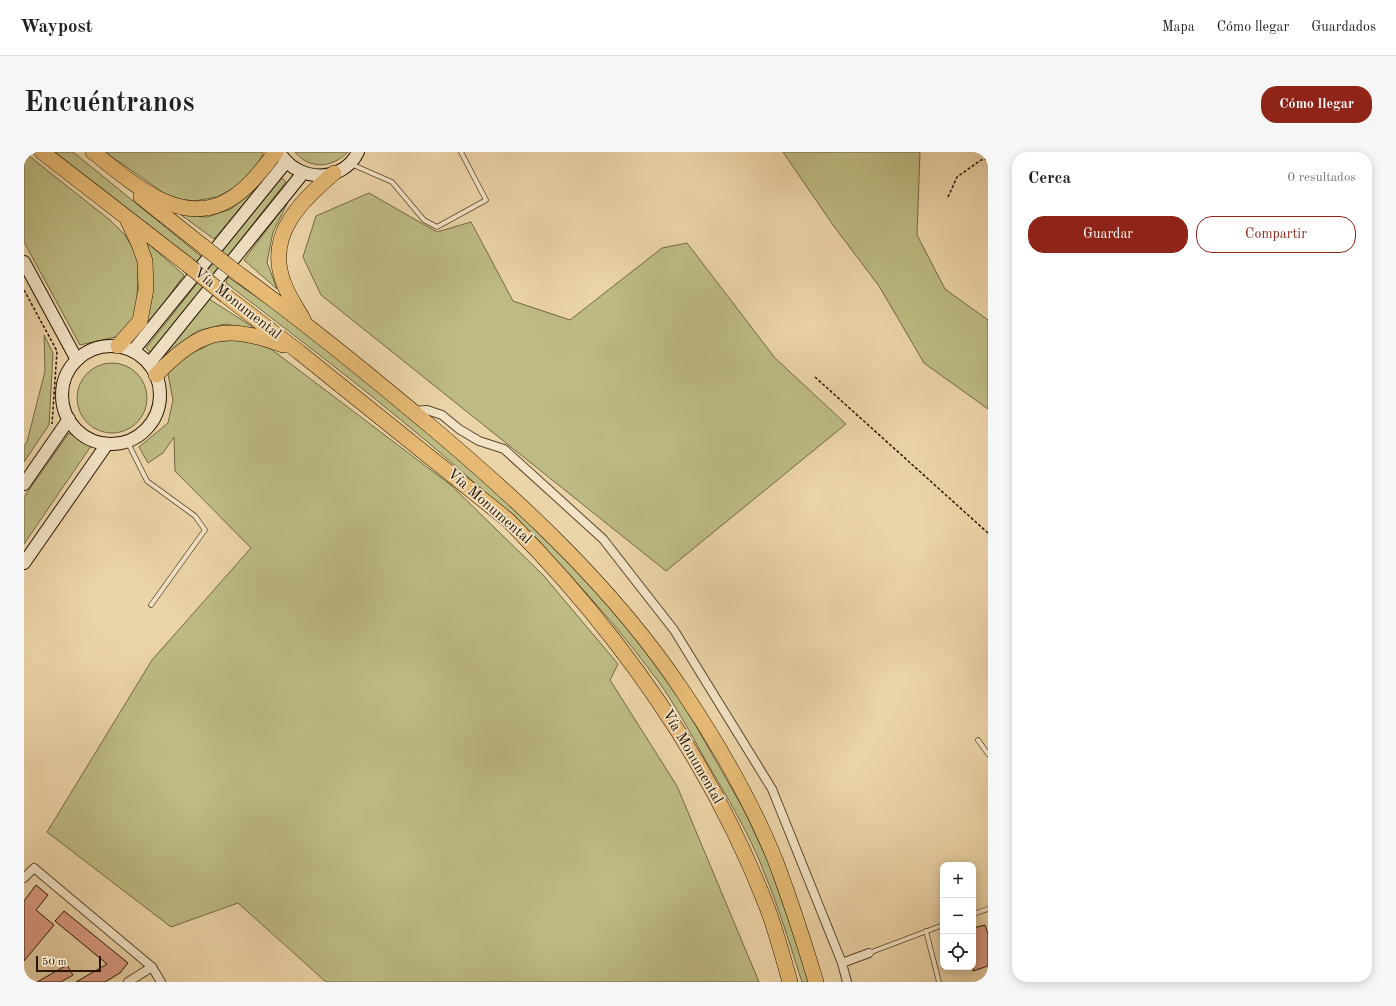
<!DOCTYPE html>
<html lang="es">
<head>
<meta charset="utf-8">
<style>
  body { margin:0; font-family:"Old Standard TT",serif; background:#f6f6f6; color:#202124 }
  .controls { position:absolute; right:12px; bottom:12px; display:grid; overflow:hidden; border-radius:8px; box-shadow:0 2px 10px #0003 }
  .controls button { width:36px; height:36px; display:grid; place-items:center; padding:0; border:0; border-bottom:1px solid #e0e0e0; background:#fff; color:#202124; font:20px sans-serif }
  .scale { position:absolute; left:12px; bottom:10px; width:65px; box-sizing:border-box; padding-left:4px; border:2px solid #271500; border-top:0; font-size:11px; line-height:14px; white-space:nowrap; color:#271500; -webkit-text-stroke:3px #f2e3c6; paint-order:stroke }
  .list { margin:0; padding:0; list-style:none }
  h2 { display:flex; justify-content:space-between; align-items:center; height:52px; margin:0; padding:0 16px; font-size:17px }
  h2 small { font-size:13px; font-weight:400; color:#757577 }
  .actions { display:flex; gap:8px; padding:12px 16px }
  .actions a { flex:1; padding:9px 0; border:1px solid #8f2418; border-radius:16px; text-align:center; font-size:14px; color:#8f2418 }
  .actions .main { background:#8f2418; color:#fff }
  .icon { flex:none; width:22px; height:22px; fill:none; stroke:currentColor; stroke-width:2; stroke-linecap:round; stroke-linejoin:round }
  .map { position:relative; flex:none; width:964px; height:830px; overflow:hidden; border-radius:16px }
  header { display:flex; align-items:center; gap:24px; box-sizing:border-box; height:56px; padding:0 20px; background:#fff; border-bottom:1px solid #e0e0e0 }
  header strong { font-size:19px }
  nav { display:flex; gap:22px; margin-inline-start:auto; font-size:14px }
  .intro { display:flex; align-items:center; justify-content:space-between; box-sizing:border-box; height:96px; padding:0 24px }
  h1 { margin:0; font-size:28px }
  .button { padding:10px 18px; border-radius:16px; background:#8f2418; color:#fff; font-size:14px; font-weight:700 }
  main { display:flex; gap:24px; padding:0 24px }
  aside { flex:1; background:#fff; border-radius:16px; box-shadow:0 2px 10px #0003 }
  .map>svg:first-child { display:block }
  .green { fill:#bdbb83; stroke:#726842 }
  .building { fill:#db9b84; stroke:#271500 }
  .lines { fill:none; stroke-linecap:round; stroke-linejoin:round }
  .lane-casing { stroke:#58452a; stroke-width:5.5 }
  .street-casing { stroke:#58452a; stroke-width:10 }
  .secondary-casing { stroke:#271500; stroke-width:14 }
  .highway-casing { stroke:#271500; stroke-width:16 }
  .path { stroke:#271500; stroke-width:1.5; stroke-dasharray:3 2; stroke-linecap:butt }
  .lane { stroke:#f2e3c6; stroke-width:4 }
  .street { stroke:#f2e3c6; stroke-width:8 }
  .secondary { stroke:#f2e3c6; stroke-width:12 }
  .highway { stroke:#e6ba74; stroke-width:15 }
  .highway-bridge-casing { stroke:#271500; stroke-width:16; stroke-linecap:butt }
  .highway-bridge { stroke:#e6ba74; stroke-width:15 }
  .labels { text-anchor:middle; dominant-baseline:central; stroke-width:3.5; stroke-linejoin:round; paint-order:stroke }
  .street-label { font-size:15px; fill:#271500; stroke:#f2e3c6 }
</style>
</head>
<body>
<header>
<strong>Waypost</strong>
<nav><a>Mapa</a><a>Cómo llegar</a><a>Guardados</a></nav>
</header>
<div class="intro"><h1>Encuéntranos</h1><a class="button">Cómo llegar</a></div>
<main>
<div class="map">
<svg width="964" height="830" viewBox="0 0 964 830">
  <rect width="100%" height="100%" fill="#ebd4a7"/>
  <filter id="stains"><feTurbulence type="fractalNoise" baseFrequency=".005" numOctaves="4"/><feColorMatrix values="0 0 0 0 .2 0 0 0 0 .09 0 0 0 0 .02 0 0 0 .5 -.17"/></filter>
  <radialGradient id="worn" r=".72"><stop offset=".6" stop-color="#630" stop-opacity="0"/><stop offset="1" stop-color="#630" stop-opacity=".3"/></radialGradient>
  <g class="green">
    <path d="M0,0L86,68L101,83L115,106L112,164L95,184L56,193L0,90Z"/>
    <path d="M31,0H49L178,105L174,111Z"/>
    <path d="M81,0H239V2L228,21L213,34L193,45L170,49L147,46Z"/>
    <path d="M271,0H324C308,16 286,18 271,0Z"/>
    <path d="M759,0H896L893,83L921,137L964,168V257L900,211L855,134L809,73Z"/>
    <path d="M242,25L190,87L157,63L183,65L207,57Z"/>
    <path d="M257,25L262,30L127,201L122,196Z"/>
    <path d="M345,41L413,80L447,70L489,149L546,168L638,96L663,91L751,206L822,272L642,419L297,143L279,105L292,64Z"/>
    <path d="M265,48L249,80L243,110L253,137L220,108Z"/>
    <path d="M121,89L160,123L112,190L109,189C134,151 132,131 121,89Z"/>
    <path d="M204,125L254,160L308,201L440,309L558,423L608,481L642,525L672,574L721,660L745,712L786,830H778C766,793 755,756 740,720C725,681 703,645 682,609C667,582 652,554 634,529C517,369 358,251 202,131Z"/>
    <path d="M185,147L232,177L201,172L173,179L133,209Z"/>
    <path d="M20,183L29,201L25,273L0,310V294L3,290L21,219Z"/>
    <path d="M223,188L247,197L428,334L520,424L594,512L586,528L653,634L735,830H302L214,751L147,775L23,680L128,508L227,396L151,319L150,285L139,301L124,311L115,295L144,271L149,248L144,222L158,206L193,189Z"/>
    <circle cx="88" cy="246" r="35"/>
    <path d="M45,281L67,294L0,392V345Z"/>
  </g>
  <g class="building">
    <path d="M12,733L24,743L12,758L30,773L0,809V749Z"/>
    <path d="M40,759L104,811L96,821L81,830H52L83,812L31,769Z"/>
    <path d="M961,773L964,782V814L949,819V776Z"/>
    <path d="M43,813L49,823L37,830H13Z"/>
  </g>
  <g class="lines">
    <defs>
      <g id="lane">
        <path d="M327,12L368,30L400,68L413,75L462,48L437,0"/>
        <path d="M103,289L123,329L171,364L181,378L127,453"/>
        <path d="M954,588L964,602"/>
        <path d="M949,762L964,757"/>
        <path d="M902,779L915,830"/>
        <path d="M845,801L919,773"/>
      </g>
      <g id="street">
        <path d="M390,259L403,258L418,263L435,277L455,289L480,297L579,387L650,478L748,637L818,811L823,830"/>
        <path d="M0,726L10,716L128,815L137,830"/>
        <path d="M818,811L845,801"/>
        <path d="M104,830L128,815"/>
      </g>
      <g id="secondary">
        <path d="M258,4C276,30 319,31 334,0"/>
        <path d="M0,110L53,208"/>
        <circle cx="87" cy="243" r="49"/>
        <path d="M109,199L262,10"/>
        <path d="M125,212L279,21"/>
        <path d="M0,332L45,267"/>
        <path d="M0,411L83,292"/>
      </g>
      <g id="highway">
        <path d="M18,0L164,113"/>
        <path d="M69,0C104,27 151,73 199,51C221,41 237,19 252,0"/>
        <path d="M117,45L180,95"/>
        <path d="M216,123C283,172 347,224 411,278C502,355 591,438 658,538C692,588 730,654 752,710C767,750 780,790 792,830"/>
        <path d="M202,144L275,200L484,368C594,479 686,608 743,755C752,779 759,805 766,830"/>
        <path d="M279,167C272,155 263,142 259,129C242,82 278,48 310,21"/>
        <path d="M94,194L116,169L122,137L121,109L115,92L104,69"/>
        <path d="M132,223C176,178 199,171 259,193"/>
      </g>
    </defs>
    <use href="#lane" class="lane-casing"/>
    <use href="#street" class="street-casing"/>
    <use href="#secondary" class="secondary-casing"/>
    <use href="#highway" class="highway-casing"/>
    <g class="path">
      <path d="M924,45L933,25L957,8L964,7"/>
      <path d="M0,138L33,199L28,272"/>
      <path d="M791,225L964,381"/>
    </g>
    <use href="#lane" class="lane"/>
    <use href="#street" class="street"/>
    <use href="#secondary" class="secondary"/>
    <use href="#highway" class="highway"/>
    <defs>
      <g id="highway-bridge">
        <path d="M180,95L216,123"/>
        <path d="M164,113L202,144"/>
      </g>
    </defs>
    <use href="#highway-bridge" class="highway-bridge-casing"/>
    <use href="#highway-bridge" class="highway-bridge"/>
  </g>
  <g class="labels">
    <g class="street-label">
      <text transform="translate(213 152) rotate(38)">Vía Monumental</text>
      <text transform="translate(465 355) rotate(41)">Vía Monumental</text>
      <text transform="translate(668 605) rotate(60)">Vía Monumental</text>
    </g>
  </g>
  <rect width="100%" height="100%" filter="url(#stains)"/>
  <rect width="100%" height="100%" fill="url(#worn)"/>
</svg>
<div class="controls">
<button>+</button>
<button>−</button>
<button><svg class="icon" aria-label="locate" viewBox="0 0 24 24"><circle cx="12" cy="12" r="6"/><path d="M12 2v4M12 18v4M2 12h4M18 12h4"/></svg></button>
</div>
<div class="scale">50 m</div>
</div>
<aside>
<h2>Cerca<small>0 resultados</small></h2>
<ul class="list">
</ul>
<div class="actions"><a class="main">Guardar</a><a>Compartir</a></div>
</aside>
</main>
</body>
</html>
